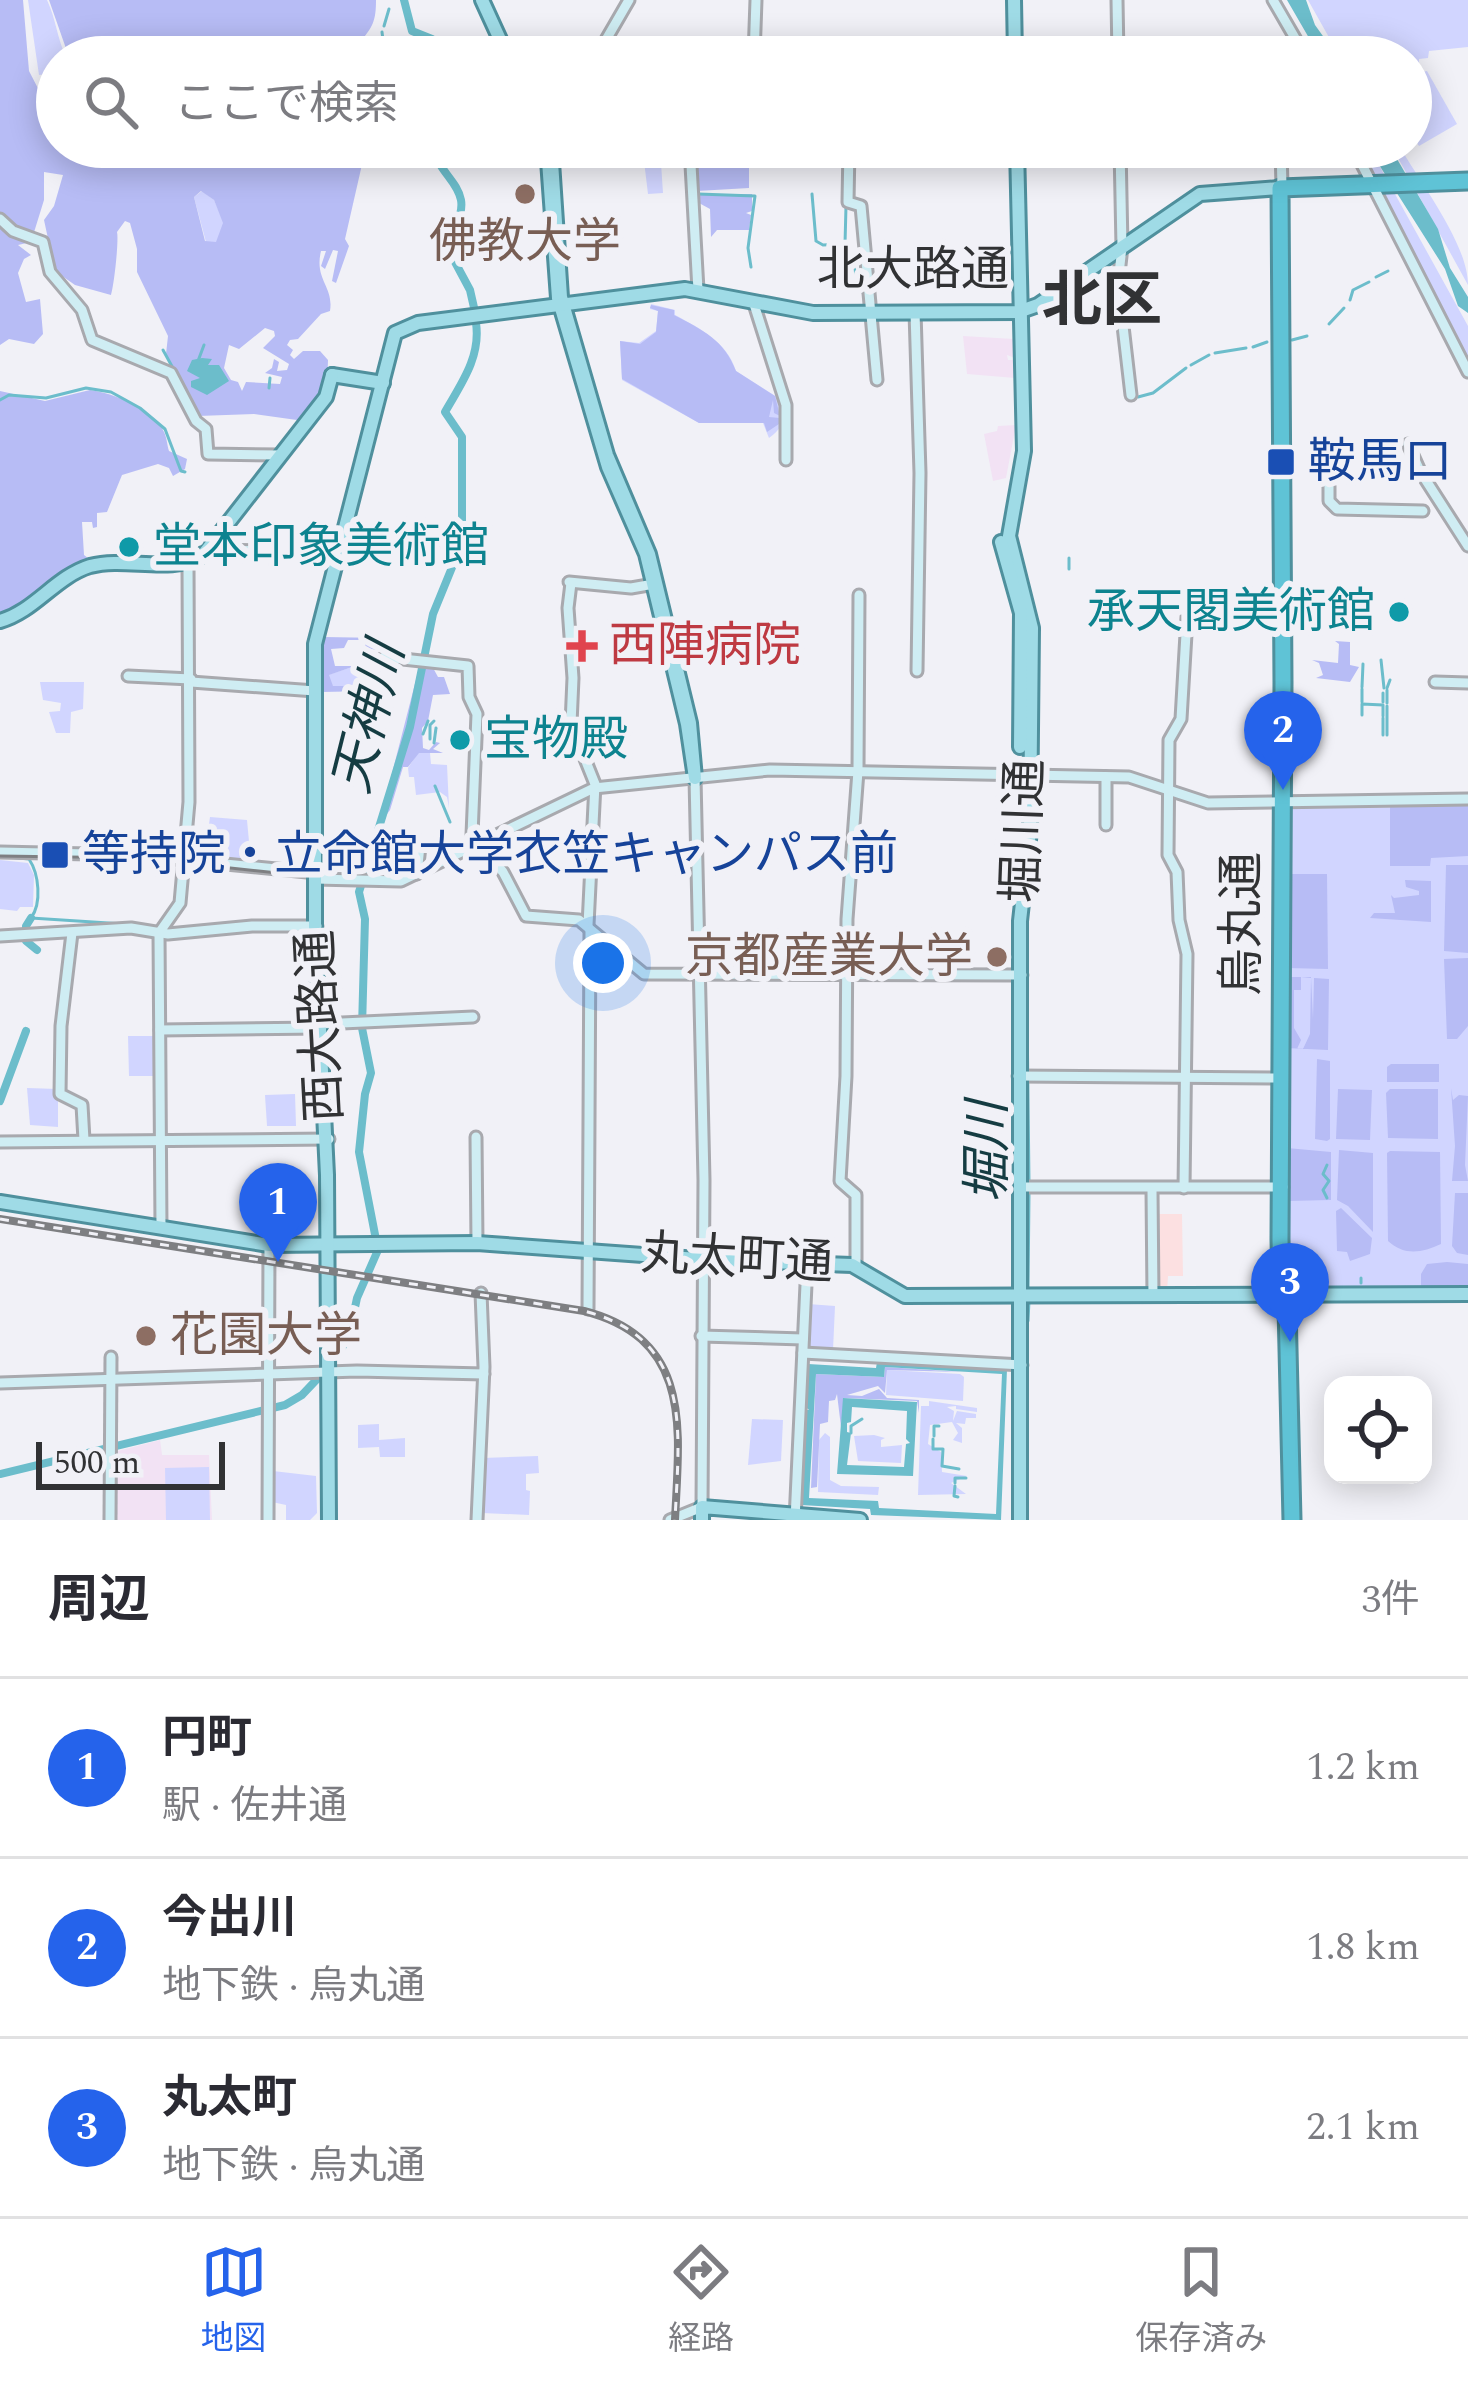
<!DOCTYPE html>
<html lang="ja">
<head>
<meta charset="utf-8">
<style>
  body { margin:0; font-family:Spectral,"Noto Sans JP",serif; background:#f7f7f7; color:#2b2b33 }
  .controls { position:absolute; right:36px; bottom:36px; display:grid; overflow:hidden; border-radius:24px; box-shadow:0 6px 30px #0003 }
  .controls button { width:108px; height:108px; display:grid; place-items:center; padding:0; border:0; border-bottom:3px solid #e1e1e2; background:#fff; color:#2b2b33; font:60px sans-serif }
  .scale { position:absolute; left:36px; bottom:30px; width:189px; box-sizing:border-box; padding-left:12px; border:6px solid #313234; border-top:0; font-size:33px; line-height:42px; white-space:nowrap; color:#313234; -webkit-text-stroke:9px #f1f1f7; paint-order:stroke }
  .you { position:absolute; left:603px; top:963px; width:42px; height:42px; margin:-30px; border:9px solid #fff; border-radius:50%; background:#1a73e8; box-shadow:0 0 0 18px #1a73e833 }
  .badge { display:grid; place-items:center; width:78px; height:78px; border-radius:50%; background:#2563eb; color:#fff; font-size:39px; font-weight:700 }
  .pin { position:absolute; translate:-50% -99px; filter:drop-shadow(0 3px 6px #0008) }
  .pin::after { content:''; position:absolute; top:63px; width:42px; height:36px; background:inherit; clip-path:polygon(0 0,100% 0,50% 100%) }
  .list { margin:0; padding:0; list-style:none }
  h2 { display:flex; justify-content:space-between; align-items:center; height:156px; margin:0; padding:0 48px; font-size:51px }
  h2 small { font-size:39px; font-weight:400; color:#7c7c81 }
  .list li { display:grid; grid-template-columns:78px 1fr auto; gap:36px; align-items:center; box-sizing:border-box; height:180px; padding:0 48px; border-top:3px solid #e1e1e2 }
  .list b { display:block; font-size:45px; white-space:nowrap }
  .list p { margin:0; font-size:39px; white-space:nowrap; color:#7c7c81 }
  .list em { font-size:39px; font-style:normal; color:#7c7c81 }
  .icon { flex:none; width:66px; height:66px; fill:none; stroke:currentColor; stroke-width:2; stroke-linecap:round; stroke-linejoin:round }
  .map { position:relative; flex:none; width:1468px; height:1520px; overflow:hidden }
  .search { position:absolute; background:#fff; box-shadow:0 6px 30px #0003; left:36px; right:36px; top:36px; height:132px; display:flex; align-items:center; gap:30px; box-sizing:border-box; padding:0 42px; border-radius:66px; color:#7c7c81; font-size:45px }
  .sheet { height:696px; background:#fff }
  nav { display:flex; justify-content:space-around; align-items:center; box-sizing:border-box; height:168px; border-top:3px solid #e1e1e2; background:#fff; font-size:33px; color:#7c7c81 }
  nav a { display:grid; justify-items:center; gap:6px }
  nav .on { color:#2563eb }
  .map>svg:first-child { display:block }
  .industrial { fill:#f2e2f4 }
  .medical { fill:#fce0e1 }
  .green { fill:#d1d5ff }
  .forest { fill:#b7bcf5; fill-rule:evenodd }
  .water { fill:#6cbdcb; fill-rule:evenodd }
  .lines { fill:none; stroke-linecap:round; stroke-linejoin:round }
  .stream { stroke:#6cbdcb; stroke-width:3 }
  .river { stroke:#6cbdcb; stroke-width:8 }
  .secondary-casing { stroke:#a8a9ae; stroke-width:15 }
  .primary-casing { stroke:#4f909d; stroke-width:18 }
  .highway-casing { stroke:#4f909d; stroke-width:21 }
  .secondary { stroke:#cfedf3; stroke-width:9 }
  .primary { stroke:#9fdbe6; stroke-width:12 }
  .highway { stroke:#5fc3d6; stroke-width:15 }
  .tram { stroke:#7e7f82; stroke-width:3 }
  .rail-casing { stroke:#7e7f82; stroke-width:8 }
  .rail { stroke:#f1f1f7; stroke-width:3; stroke-dasharray:9; stroke-linecap:butt }
  .education-dot { fill:#8d6e63; stroke:#f1f1f7; stroke-width:4.5 }
  .transit-dot { fill:#1a4fb4; stroke:#f1f1f7; stroke-width:4.5 }
  .culture-dot { fill:#0f9aa8; stroke:#f1f1f7; stroke-width:4.5 }
  .health-dot { fill:#e0444e; stroke:#f1f1f7; stroke-width:4.5 }
  .labels { text-anchor:middle; dominant-baseline:central; stroke-width:12; stroke-linejoin:round; paint-order:stroke }
  .education-label { font-size:48px; fill:#785e54; stroke:#f1f1f7 }
  .street-label { font-size:48px; fill:#313234; stroke:#f1f1f7 }
  .transit-label { font-size:48px; fill:#164399; stroke:#f1f1f7; text-anchor:start }
  .culture-label { font-size:48px; fill:#0d838f; stroke:#f1f1f7; text-anchor:start }
  .health-label { font-size:48px; fill:#be3a42; stroke:#f1f1f7; text-anchor:start }
  .water-label { font-size:51px; font-style:italic; fill:#153c42; stroke:#f1f1f7 }
  .district-label { font-size:60px; font-weight:bold; fill:#313234; stroke:#f1f1f7 }
</style>
</head>
<body>
<div class="map">
<svg width="1468" height="1520" viewBox="0 0 1468 1520">
  <rect width="100%" height="100%" fill="#f1f1f7"/>
  <g class="industrial">
    <path d="M963,336L1014,339L1015,358L1007,355L1008,360H1015V378L967,374Z"/>
    <path d="M1016,425L1006,478L993,481L984,434L997,431L998,426Z"/>
    <path d="M160,1440L162,1455H209L212,1520H112L114,1452Z"/>
  </g>
  <path class="medical" d="M1159,1214H1182L1183,1276H1168L1167,1292L1159,1289Z"/>
  <g class="green">
    <path d="M28,0H47C56,19 57,38 66,57H57V73L39,75Z"/>
    <path d="M1308,0H1468V47L1429,51L1428,58L1419,59V68L1411,69V57H1340Z"/>
    <path d="M1427,71L1457,124L1419,146L1411,134V74Z"/>
    <path d="M583,147H648L654,162L661,163L663,193L648,194L644,161L605,166L584,162Z"/>
    <path d="M1356,147H1369L1468,326V368L1383,190Z"/>
    <path d="M1392,147H1400C1421,184 1468,244 1468,285Z"/>
    <path d="M202,191L214,200L224,223L217,242H206L194,197Z"/>
    <path d="M651,304L675,310V315C701,329 727,342 736,371L783,401C785,419 784,427 769,438L763,423H699L622,380L620,341L639,343L656,331L658,311L650,309Z"/>
    <path d="M359,660L362,664L382,660L379,689L333,687L328,675L358,665Z"/>
    <path d="M40,682H84L83,709L71,712L70,733H56L49,712L60,711L61,703L43,700Z"/>
    <path d="M418,753H430L431,764L447,765L449,808L447,797L440,792L416,795L414,777H409L408,768Z"/>
    <path d="M1468,804V1290H1295L1287,1284V1148L1291,1147V1141H1287L1288,814L1294,807Z"/>
    <path d="M210,817L247,820L251,863L204,859Z"/>
    <path d="M1035,833L1028,923V1520H1022L1026,1289L1023,920Z"/>
    <path d="M0,860L28,863L34,875L33,907H20L17,911L0,909Z"/>
    <path d="M128,1036H156V1076H129Z"/>
    <path d="M27,1088L58,1089V1127L30,1125Z"/>
    <path d="M295,1094L296,1126H267L265,1095Z"/>
    <path d="M808,1304L835,1306L833,1350H806Z"/>
    <path d="M887,1370L960,1374L964,1377L963,1401L886,1395Z"/>
    <path d="M929,1401L977,1408V1412L956,1409V1406L947,1407L954,1411L953,1421L957,1411L976,1414V1418H966L965,1424L956,1423L962,1428V1443L953,1440L958,1433L952,1422L930,1425L928,1444L941,1452L942,1472L967,1476L951,1483L966,1494L918,1495L921,1406H929Z"/>
    <path d="M752,1419L783,1420L781,1461L748,1465Z"/>
    <path d="M379,1424V1440L405,1438V1457H380L379,1447L358,1448V1425Z"/>
    <path d="M825,1433L830,1437V1480L841,1486L879,1487L878,1495L818,1492L819,1440Z"/>
    <path d="M874,1435L885,1438L881,1440V1447L902,1445L901,1463L858,1461L854,1436Z"/>
    <path d="M538,1456L539,1473L526,1474V1490L530,1491L529,1515L482,1513L483,1458Z"/>
    <path d="M209,1467L210,1520H166L165,1468Z"/>
    <path d="M273,1471L316,1476L317,1513L310,1520H286V1505L272,1502Z"/>
  </g>
  <g class="forest">
    <path d="M0,0H23L29,71L43,98L57,104V147H366L345,239L349,246L336,283L332,281L338,251L333,250L325,269L321,266L326,251H321C314,280 334,286 330,311L321,314L298,339L290,340L287,345L293,350L290,355L294,359L303,351H320L328,360L327,388L304,421L254,414L198,416L166,354L168,336L137,272V249L130,223L125,221L117,232C119,240 114,286 111,295L75,285L55,271L44,220L54,206L63,175L44,172V200L31,242L18,245L31,255L24,259L18,273L26,302L40,299L43,334L34,344L9,339L0,345ZM201,191L214,200L223,223L216,242L205,241L194,197ZM265,328L274,331L275,336L263,348L289,364L287,370L277,371L279,362L274,359L272,368L265,373L282,377L280,384L246,382L242,391L238,382L231,380L224,368L229,345L239,349Z"/>
    <path d="M49,0H376C376,21 373,27 359,43L360,51L367,52L371,57H69Z"/>
    <path d="M726,147L731,156L749,163V188L697,191L695,163L704,161L703,148Z"/>
    <path d="M752,194V211L746,213L751,215L749,230H717L711,237L710,209L699,203V195Z"/>
    <path d="M651,305L674,310V315C703,330 724,340 736,371L775,396L780,416L774,413L773,400L769,417L780,418L779,424L767,432L764,423H699L622,379L620,341L640,344L656,332L658,311L650,308Z"/>
    <path d="M90,390C113,393 154,409 164,432C167,438 167,445 169,451L187,459L185,469L173,476L169,468L158,464L122,475L107,512L97,513V527L93,528L92,522H82L84,555L93,562L0,618V391L45,401Z"/>
    <path d="M324,637L383,638V651L366,648L364,640H348L344,648L331,649L335,666H355L329,675L333,686H367L370,691L322,692Z"/>
    <path d="M1335,641L1350,642V665L1359,667L1350,682L1316,678L1323,675L1319,663L1312,660L1338,663L1339,644Z"/>
    <path d="M420,664L432,666L438,677H444L450,694L433,695L428,721L422,728L423,748L429,750L436,742L440,743L433,749L443,753H419L408,767H403L390,810L384,818L394,789L389,785Z"/>
    <path d="M1468,804V856L1431,858L1430,866H1390V806Z"/>
    <path d="M1446,865H1468V953L1444,951Z"/>
    <path d="M1288,874H1327L1328,969L1287,968Z"/>
    <path d="M1405,880L1431,881V922L1370,918L1374,913H1395L1391,895L1394,898L1419,895V891L1406,887Z"/>
    <path d="M1468,958V1026L1457,1039H1447L1444,959Z"/>
    <path d="M1287,977H1311L1313,1019L1314,978L1329,979L1328,1050L1286,1048ZM1301,977L1311,978L1310,1034L1303,1049H1297L1301,1040L1294,1028V990H1301Z"/>
    <path d="M1317,1059L1330,1061V1139L1327,1141L1315,1139Z"/>
    <path d="M1391,1064H1439V1082H1387V1067Z"/>
    <path d="M1451,1088L1453,1100L1459,1095L1468,1096L1465,1165L1468,1181H1452L1455,1146Z"/>
    <path d="M1338,1089L1372,1090L1370,1140L1336,1139Z"/>
    <path d="M1390,1089H1438V1139L1388,1138L1386,1093Z"/>
    <path d="M1287,1148L1331,1152V1200L1287,1201Z"/>
    <path d="M1339,1150L1373,1153V1232L1348,1206L1337,1200Z"/>
    <path d="M1390,1151L1440,1152L1441,1244C1422,1253 1404,1256 1388,1241L1387,1153Z"/>
    <path d="M1455,1193H1468V1255L1457,1253L1452,1246Z"/>
    <path d="M1341,1208L1372,1238L1370,1254L1350,1261L1347,1252L1337,1251L1336,1211Z"/>
    <path d="M1447,1262L1468,1264V1290L1421,1289V1274L1427,1264Z"/>
    <path d="M885,1367L961,1372L887,1370L885,1393L878,1386L847,1395L862,1396L879,1389L887,1398L919,1400V1413L917,1401L844,1398L841,1427L837,1394L835,1400L829,1401L828,1422L820,1424L817,1487L811,1488L816,1374L884,1377Z"/>
  </g>
  <g class="water">
    <path d="M1287,0H1306L1315,25L1338,57H1320Z"/>
    <path d="M1372,147H1390L1438,229L1450,268L1468,297V313L1458,306L1445,269L1369,149Z"/>
    <path d="M202,358L212,359L208,365H219L229,381L207,395L191,387V381L200,378L187,371L192,360Z"/>
    <path d="M877,1362L1007,1369L1001,1520L871,1515L870,1509L801,1505L805,1410H809L806,1407L808,1364L876,1368ZM885,1367L1002,1374L996,1514L879,1508L878,1501L809,1498L816,1374L884,1377Z"/>
    <path d="M843,1398L917,1402L913,1476L837,1474ZM852,1407L907,1411L906,1439L910,1443L906,1444L904,1467L847,1465L851,1433L847,1432V1423L851,1422Z"/>
  </g>
  <g class="lines">
    <g class="stream">
      <path d="M384,26L389,9"/>
      <path d="M382,32L385,57"/>
      <path d="M698,194L755,196L748,248L751,267"/>
      <path d="M812,194L816,241L823,245L844,244"/>
      <path d="M846,206L845,244L864,295"/>
      <path d="M1376,277L1388,271"/>
      <path d="M1350,300L1353,290L1369,282"/>
      <path d="M1329,324L1344,308"/>
      <path d="M1292,340L1307,336"/>
      <path d="M1253,347L1267,342"/>
      <path d="M163,350L174,370"/>
      <path d="M1215,353L1246,348"/>
      <path d="M198,361L204,345"/>
      <path d="M1191,365L1209,355"/>
      <path d="M269,388L270,378"/>
      <path d="M1138,397L1153,393L1186,368"/>
      <path d="M0,400L9,395L46,398L86,388L111,392L140,408L165,429L181,471L185,472"/>
      <path d="M1069,558V569"/>
      <path d="M1381,660L1384,688"/>
      <path d="M1362,687L1363,664"/>
      <path d="M1387,688L1390,680"/>
      <path d="M1362,702V689"/>
      <path d="M1383,702V693"/>
      <path d="M1387,703V690"/>
      <path d="M1387,706V735"/>
      <path d="M1362,715V704L1383,705V716"/>
      <path d="M423,734L428,721"/>
      <path d="M1383,735V718"/>
      <path d="M430,739V725L434,721"/>
      <path d="M434,743L436,728"/>
      <path d="M435,786L450,822"/>
      <path d="M9,857L29,859C39,874 42,903 31,918L124,924"/>
      <path d="M1026,925L1029,1183"/>
      <path d="M1327,1198L1323,1190L1329,1181L1323,1174L1327,1165"/>
      <path d="M1294,1279H1297V1274"/>
      <path d="M1291,1281V1283"/>
      <path d="M1361,1283V1278"/>
      <path d="M1028,1291L1029,1193"/>
      <path d="M1028,1321L1029,1301"/>
      <path d="M851,1433V1426L862,1419"/>
      <path d="M934,1436V1426H939"/>
      <path d="M933,1439V1449H943L942,1466L959,1469"/>
      <path d="M955,1483V1478H966"/>
      <path d="M955,1486L954,1496L958,1497"/>
    </g>
    <g class="river">
      <path d="M404,0L412,31L432,39L446,57"/>
      <path d="M435,147C435,169 457,179 461,200C464,217 450,232 448,249L470,290L475,312"/>
      <path d="M31,918L26,926V941L37,950"/>
      <path d="M0,1101L26,1031"/>
      <path d="M340,1351L349,1336L357,1298L378,1250L359,1152L365,1094L371,1073L362,1028L365,919L359,892L410,727L433,614L462,543V437L445,412C461,384 481,357 476,323"/>
      <path d="M0,1474L285,1405L302,1395L320,1376"/>
    </g>
    <defs>
      <g id="secondary">
        <path d="M1117,0L1118,57"/>
        <path d="M1273,0L1306,57"/>
        <path d="M596,57L629,0"/>
        <path d="M754,57L756,0"/>
        <path d="M690,147L698,290"/>
        <path d="M849,147L848,202L861,206L877,380"/>
        <path d="M1120,147L1122,247L1118,283L1131,395"/>
        <path d="M1281,147L1282,187"/>
        <path d="M1353,147L1468,372"/>
        <path d="M0,219L13,231L43,242L50,272L82,310L92,340L171,373L196,421L206,429L208,454L281,455"/>
        <path d="M753,301L786,405V460"/>
        <path d="M915,312L920,473L917,671"/>
        <path d="M1408,444L1420,471L1468,546"/>
        <path d="M1329,486V501L1337,509L1423,511"/>
        <path d="M209,550L441,554"/>
        <path d="M569,582L631,588L654,584"/>
        <path d="M571,583L568,608L573,678L571,724L595,784L588,925"/>
        <path d="M384,657L468,666L469,697L477,714L472,835L503,872L526,916L579,920L644,974L1022,975"/>
        <path d="M128,676L191,679"/>
        <path d="M191,682L315,691"/>
        <path d="M1435,682L1468,683"/>
        <path d="M1106,777V825"/>
        <path d="M695,778L704,1180L702,1507"/>
        <path d="M0,852L133,855L317,873"/>
        <path d="M417,874L420,846"/>
        <path d="M315,879L401,881L594,788L770,770L1129,777L1208,803L1468,799"/>
        <path d="M72,933L61,1026L60,1094L82,1105L84,1140"/>
        <path d="M0,936L131,928L168,934L252,926H317"/>
        <path d="M320,1024L473,1017"/>
        <path d="M160,1030L321,1028"/>
        <path d="M1018,1076L1283,1078"/>
        <path d="M476,1137L477,1243"/>
        <path d="M0,1142L329,1139"/>
        <path d="M1019,1187H1283"/>
        <path d="M1184,1188L1187,954L1179,920L1177,872L1168,855L1169,740L1181,719L1187,617L1207,606L1282,607"/>
        <path d="M1152,1190L1153,1296"/>
        <path d="M161,1227L159,933L180,903L189,802L188,563"/>
        <path d="M856,1265V1195L840,1181L846,1076L847,919L858,771L859,595"/>
        <path d="M588,1309L590,931"/>
        <path d="M701,1336L803,1339"/>
        <path d="M803,1353L1022,1365"/>
        <path d="M0,1383L357,1371L484,1374"/>
        <path d="M110,1520L111,1357"/>
        <path d="M268,1520L269,1245"/>
        <path d="M477,1520L484,1367L481,1293"/>
        <path d="M670,1520L702,1507"/>
        <path d="M795,1520L807,1263"/>
      </g>
      <g id="primary">
        <path d="M482,0L508,57"/>
        <path d="M1014,0L1015,57"/>
        <path d="M547,147L558,298L608,467L646,554L687,724L695,778L690,723L649,554L607,455L561,297L551,147"/>
        <path d="M1017,147L1024,451L1009,536L1032,628L1030,831L1020,921V1520"/>
        <path d="M332,375L383,383"/>
        <path d="M1001,542L1021,613L1020,747"/>
        <path d="M0,621C35,611 55,577 90,566C127,556 169,575 203,555L326,397L332,375"/>
        <path d="M0,1202L269,1245L477,1243L712,1260L852,1265L905,1296L1468,1294"/>
        <path d="M329,1520L327,1175L315,926V644L395,333L418,323L685,289L813,313L1018,312L1038,305L1200,194L1280,188"/>
        <path d="M702,1520V1507L860,1520"/>
      </g>
      <path id="highway" d="M1292,1520L1287,1306L1281,1288L1280,1239L1283,682L1280,188L1468,181"/>
    </defs>
    <use href="#secondary" class="secondary-casing"/>
    <use href="#primary" class="primary-casing"/>
    <use href="#highway" class="highway-casing"/>
    <use href="#secondary" class="secondary"/>
    <use href="#primary" class="primary"/>
    <use href="#highway" class="highway"/>
    <path class="tram" d="M0,856L137,858L297,875"/>
    <defs>
      <path id="rail" d="M0,1219L584,1311C694,1339 679,1431 675,1520"/>
    </defs>
    <use href="#rail" class="rail-casing"/>
    <use href="#rail" class="rail"/>
  </g>
  <g class="education-dot">
    <circle cx="525" cy="194" r="12"/>
    <circle cx="997" cy="957" r="12"/>
    <circle cx="146" cy="1336" r="12"/>
  </g>
  <g class="transit-dot">
    <rect x="1266" y="447" width="30" height="30" rx="6"/>
    <rect x="40" y="840" width="30" height="30" rx="6"/>
  </g>
  <g class="culture-dot">
    <circle cx="129" cy="547" r="12"/>
    <circle cx="1399" cy="612" r="12"/>
    <circle cx="460" cy="740" r="12"/>
  </g>
  <path class="health-dot" d="M576 628h12v12h12v12h-12v12h-12v-12h-12v-12h12z"/>
  <g class="labels">
    <g class="education-label">
      <text x="525" y="242">佛教大学</text>
      <text x="973" y="957" text-anchor="end">京都産業大学</text>
      <text x="170" y="1336" text-anchor="start">花園大学</text>
    </g>
    <g class="street-label">
      <text x="913" y="270">北大路通</text>
      <text transform="translate(1024 831) rotate(-88)">堀川通</text>
      <text transform="translate(1242 924) rotate(-90)">烏丸通</text>
      <text transform="translate(321 1026) rotate(-93)">西大路通</text>
      <text transform="translate(737 1259) rotate(3)">丸太町通</text>
    </g>
    <g class="transit-label">
      <text x="1308" y="462">鞍馬口</text>
      <text x="82" y="855">等持院・立命館大学衣笠キャンパス前</text>
    </g>
    <g class="culture-label">
      <text x="153" y="547">堂本印象美術館</text>
      <text x="1375" y="612" text-anchor="end">承天閣美術館</text>
      <text x="484" y="740">宝物殿</text>
    </g>
    <g class="health-label">
      <text x="609" y="646">西陣病院</text>
    </g>
    <g class="water-label">
      <text transform="translate(370 718) rotate(-76)">天神川</text>
      <text transform="translate(989 1152) rotate(-90)">堀川</text>
    </g>
    <g class="district-label">
      <text x="1102" y="302">北区</text>
    </g>
  </g>
</svg>
<div class="controls">
<button><svg class="icon" aria-label="locate" viewBox="0 0 24 24"><circle cx="12" cy="12" r="6"/><path d="M12 2v4M12 18v4M2 12h4M18 12h4"/></svg></button>
</div>
<div class="scale">500 m</div>
<div class="you"></div>
<div class="pin badge" style="left:278px;top:1262px">1</div>
<div class="pin badge" style="left:1283px;top:790px">2</div>
<div class="pin badge" style="left:1290px;top:1342px">3</div>
<div class="search"><svg class="icon" aria-label="search" viewBox="0 0 24 24"><circle cx="10" cy="10" r="6"/><path d="M15 15l6 6"/></svg>ここで検索</div>
</div>
<section class="sheet">
<h2>周辺<small>3件</small></h2>
<ul class="list">
<li><span class="badge">1</span><div><b>円町</b><p>駅 · 佐井通</p></div><em>1.2 km</em></li>
<li><span class="badge">2</span><div><b>今出川</b><p>地下鉄 · 烏丸通</p></div><em>1.8 km</em></li>
<li><span class="badge">3</span><div><b>丸太町</b><p>地下鉄 · 烏丸通</p></div><em>2.1 km</em></li>
</ul>
</section>
<nav>
<a class="on"><svg class="icon" aria-label="map" viewBox="0 0 24 24"><path d="M3 6l6-2 6 2 6-2v14l-6 2-6-2-6 2zM9 4v14M15 6v14"/></svg>地図</a>
<a><svg class="icon" aria-label="directions" viewBox="0 0 24 24"><path d="M12 3l9 9-9 9-9-9zM9 14v-3h6M13 9l2 2-2 2"/></svg>経路</a>
<a><svg class="icon" aria-label="saved" viewBox="0 0 24 24"><path d="M7 4h10v16l-5-4-5 4z"/></svg>保存済み</a>
</nav>
</body>
</html>
